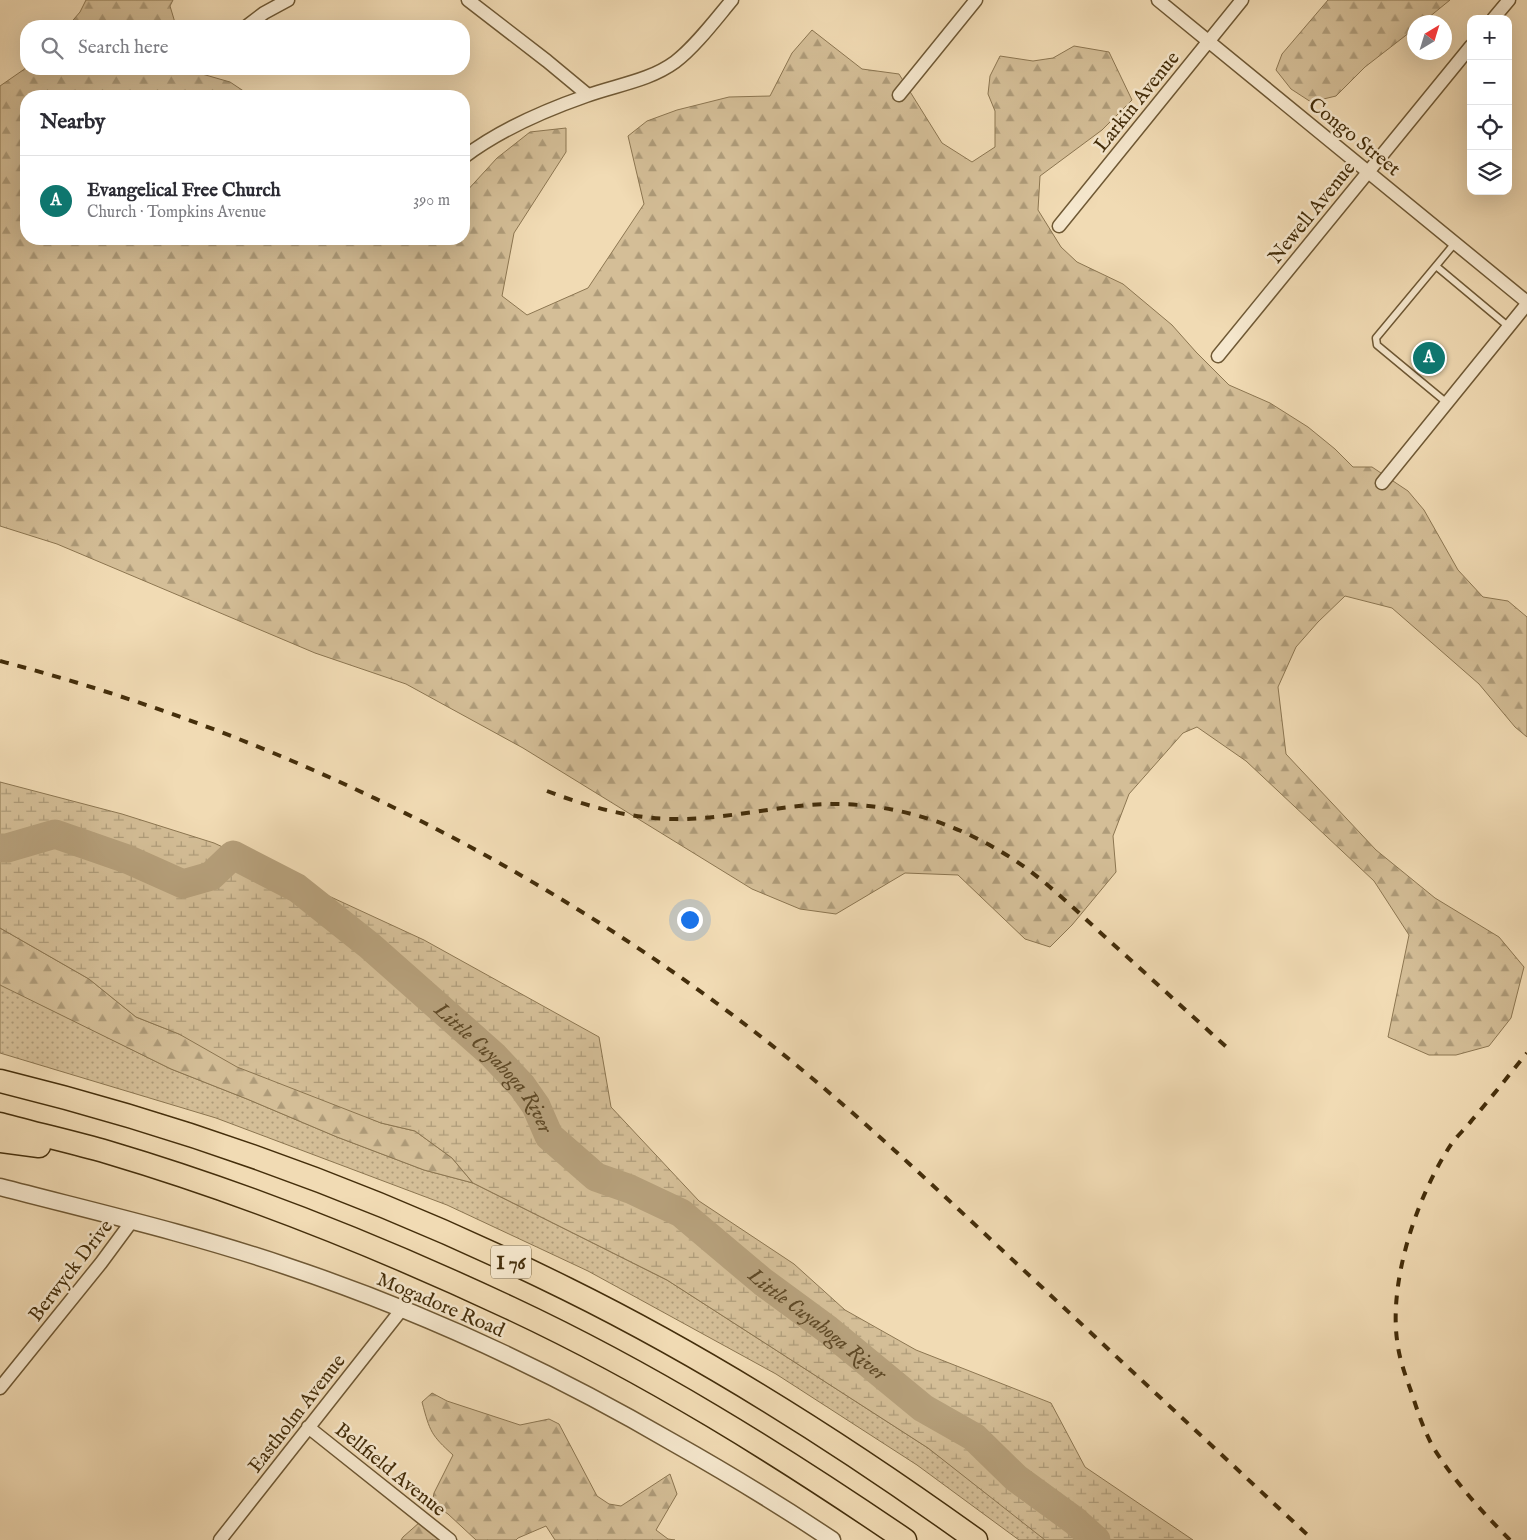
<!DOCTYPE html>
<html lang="en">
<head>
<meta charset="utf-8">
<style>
	:root { --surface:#fff; --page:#f7f7f7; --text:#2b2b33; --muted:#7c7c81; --line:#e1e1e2; --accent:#0f766e }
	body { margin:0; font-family:"IM FELL English",serif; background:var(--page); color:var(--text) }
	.controls { position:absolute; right:15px; top:15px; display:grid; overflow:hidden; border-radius:10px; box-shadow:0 5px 20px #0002 }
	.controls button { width:45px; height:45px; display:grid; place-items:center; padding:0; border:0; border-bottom:1px solid var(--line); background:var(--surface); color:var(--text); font:25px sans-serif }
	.compass { position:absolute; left:1407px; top:15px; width:45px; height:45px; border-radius:50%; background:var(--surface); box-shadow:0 5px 20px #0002; rotate:38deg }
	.you { position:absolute; left:689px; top:919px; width:18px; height:18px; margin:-12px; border:4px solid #fff; border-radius:50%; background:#1a73e8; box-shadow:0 0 0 8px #1a73e833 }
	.badge { display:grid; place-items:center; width:32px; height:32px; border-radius:50%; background:var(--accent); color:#fff; font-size:16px; font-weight:700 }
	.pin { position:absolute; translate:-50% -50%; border:2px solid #fff; box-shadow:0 1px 5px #0006 }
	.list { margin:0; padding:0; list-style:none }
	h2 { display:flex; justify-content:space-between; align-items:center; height:65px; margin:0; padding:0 20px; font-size:21px }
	h2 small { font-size:16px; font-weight:400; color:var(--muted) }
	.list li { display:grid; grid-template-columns:32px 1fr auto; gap:15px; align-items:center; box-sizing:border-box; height:90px; padding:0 20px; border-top:1px solid var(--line) }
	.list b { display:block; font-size:19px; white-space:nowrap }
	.list p { margin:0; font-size:16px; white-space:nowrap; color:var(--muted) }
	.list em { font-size:16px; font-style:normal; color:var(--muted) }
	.icon { flex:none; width:28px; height:28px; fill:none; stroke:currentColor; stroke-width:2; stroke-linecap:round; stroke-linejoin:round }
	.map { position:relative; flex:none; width:1527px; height:1540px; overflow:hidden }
	.search { position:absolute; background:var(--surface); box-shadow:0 5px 20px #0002; left:20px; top:20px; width:450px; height:55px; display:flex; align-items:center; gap:12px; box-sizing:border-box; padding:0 18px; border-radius:20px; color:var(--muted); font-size:19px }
	.panel { position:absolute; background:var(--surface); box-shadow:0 5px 20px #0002; left:20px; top:90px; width:450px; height:155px; border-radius:20px }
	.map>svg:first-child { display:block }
	.grass { fill:url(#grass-dots); stroke:#8c7651 }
	.forest { fill:url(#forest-firs); stroke:#8c7651 }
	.wetland { fill:url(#wetland-marsh); stroke:#8c7651 }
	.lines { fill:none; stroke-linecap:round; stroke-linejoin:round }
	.river { stroke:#b6a07b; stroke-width:29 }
	.service-casing { stroke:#6f5935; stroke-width:9 }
	.minor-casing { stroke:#6f5935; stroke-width:15 }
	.tertiary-casing { stroke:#6f5935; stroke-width:19 }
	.motorway-casing { stroke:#442e0b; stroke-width:25 }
	.service { stroke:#f6e8ce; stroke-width:6 }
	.minor { stroke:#f6e8ce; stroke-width:12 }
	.tertiary { stroke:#f6e8ce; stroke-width:16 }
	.motorway { stroke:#f1dbb4; stroke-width:22 }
	.rail { stroke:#442e0b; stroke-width:4; stroke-dasharray:9 9; stroke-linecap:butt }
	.labels { text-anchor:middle; stroke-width:5; stroke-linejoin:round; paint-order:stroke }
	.shield { fill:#f6e8ce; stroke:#796646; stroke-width:1 }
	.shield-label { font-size:19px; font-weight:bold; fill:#442e0b }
	.street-label { font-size:20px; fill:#442e0b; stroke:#f6e8ce }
	.water-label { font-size:21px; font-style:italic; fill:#604a27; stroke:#f6e8ce }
</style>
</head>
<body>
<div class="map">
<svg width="1527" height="1540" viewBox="0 0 1527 1540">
	<defs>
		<pattern id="grass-dots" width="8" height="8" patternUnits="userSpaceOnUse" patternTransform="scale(1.25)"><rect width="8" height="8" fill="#d4be97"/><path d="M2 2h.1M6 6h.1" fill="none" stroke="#ae9b79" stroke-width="1.8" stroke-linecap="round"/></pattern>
		<pattern id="forest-firs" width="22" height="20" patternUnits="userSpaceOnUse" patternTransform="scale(1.25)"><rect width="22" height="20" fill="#d4be97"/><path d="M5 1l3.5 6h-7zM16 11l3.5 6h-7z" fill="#ae9b79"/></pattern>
		<pattern id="wetland-marsh" width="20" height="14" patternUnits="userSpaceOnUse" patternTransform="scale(1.25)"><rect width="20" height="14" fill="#d4be97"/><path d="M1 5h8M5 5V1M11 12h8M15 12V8" fill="none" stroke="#ae9b79"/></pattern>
	</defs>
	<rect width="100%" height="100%" fill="#f1dbb4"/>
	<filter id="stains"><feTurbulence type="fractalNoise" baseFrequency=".004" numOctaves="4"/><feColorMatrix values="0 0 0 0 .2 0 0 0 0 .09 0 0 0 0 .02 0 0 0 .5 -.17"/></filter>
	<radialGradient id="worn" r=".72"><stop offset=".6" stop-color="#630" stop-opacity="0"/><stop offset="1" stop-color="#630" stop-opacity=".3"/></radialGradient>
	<!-- grass -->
	<path class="grass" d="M0,984L171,1069L247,1099L337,1137L424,1170L473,1183L667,1280L928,1448L1048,1540H1019L917,1465L776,1374L588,1271L447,1205L216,1118L0,1053Z"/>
	<!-- forest -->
	<path class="forest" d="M86,0H173L170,6L176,26H68L80,12Z
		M1328,0H1450L1423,22H1414V29L1365,67L1336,96L1311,102L1291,89L1276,70L1282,54Z
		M812,30L862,69L899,74L942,143L972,162L995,147V111L988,94L990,76L1000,56L1033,61L1053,58L1074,46L1109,52L1132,100L1102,130L1040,176L1038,210L1061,247L1077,262L1123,284L1172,325L1196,352L1229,385L1270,403L1308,427L1335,449L1353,467H1372L1408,491L1424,510L1458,570L1483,597L1508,601L1527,617V737L1515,727L1479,684L1392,608L1345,596L1318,622L1296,647L1278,687L1286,754L1376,850L1435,898L1499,937L1524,967L1511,1018L1489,1046L1456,1055H1429L1388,1037L1409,935L1374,881L1246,761L1197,727L1183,733L1129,794L1113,836L1116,872L1072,925L1050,947L1025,939L958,875L905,873L836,914L800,909L752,889L523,748L406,684L315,653L57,544L0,526V86L26,68L198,69L202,74L230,82L251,96H26V239H464V194L497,158L530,132L566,128V152L514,233L502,296L527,315L588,288L644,204L628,136L647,121L677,110L729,97L770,96L792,53Z
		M0,928L89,979L136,1017L179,1034L381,1123L415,1131L452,1158L473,1183L424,1170L337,1137L247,1099L171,1069L0,985Z
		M432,1393L447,1401L520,1425L549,1419L559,1424L597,1496L609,1504L621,1506L670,1474L677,1494L656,1530L668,1539L675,1540H555L546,1526L518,1538L516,1540H476L448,1514L432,1503L434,1493L453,1455C431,1435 430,1432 422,1402Z
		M420,1522L441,1540H401L403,1537Z"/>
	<!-- wetland -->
	<path class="wetland" d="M0,782L122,814L214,843L424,940L599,1037L611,1107L699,1201L794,1264L845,1310L916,1350L1051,1403L1085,1467L1193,1540H1045L928,1448L667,1280L473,1183L452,1158L415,1131L381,1123L237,1067L179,1034L136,1017L89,979L0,928Z"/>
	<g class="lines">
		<!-- river -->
		<path class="river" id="s1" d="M0,848H7L55,834L127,859L183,884L211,876L233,855L297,888L370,946L493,1055L522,1086L536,1106L549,1136L596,1177L630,1189L681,1213L763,1282L827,1329L923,1408L974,1437L1016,1478L1075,1521L1096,1540"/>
		<defs>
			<path id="service" d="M1436,266L1509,327
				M1447,403L1377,345L1376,338L1455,243"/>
			<path id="minor" d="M468,0L547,61L588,95
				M1158,0L1527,302
				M1493,19L1509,0
				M247,26L264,13L288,0
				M899,95L976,0
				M464,157C501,129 543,111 586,96C616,85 649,81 675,62C695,47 716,19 732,0
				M1059,226L1242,0
				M1218,356L1471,46
				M1382,483L1527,304
				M0,1388L101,1263L132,1221
				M308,1427L450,1540
				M220,1540L402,1309"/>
			<path id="tertiary" d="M0,1187C96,1212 192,1234 286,1266C421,1311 550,1371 672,1442C727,1473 780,1505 832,1540"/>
			<path id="motorway" d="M0,1081C196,1129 387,1200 567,1289C711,1360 847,1447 976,1540
				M0,1124C36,1134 72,1142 107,1152C245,1193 380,1247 510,1308C649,1373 779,1454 905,1540
				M0,1141L39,1146"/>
		</defs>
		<!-- service casing -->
		<use href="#service" class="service-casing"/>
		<!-- minor casing -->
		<use href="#minor" class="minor-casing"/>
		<!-- tertiary casing -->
		<use href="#tertiary" class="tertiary-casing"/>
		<!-- motorway casing -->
		<use href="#motorway" class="motorway-casing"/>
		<!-- service -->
		<use href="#service" class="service"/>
		<!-- minor -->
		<use href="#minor" class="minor"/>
		<!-- tertiary -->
		<use href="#tertiary" class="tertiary"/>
		<!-- motorway -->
		<use href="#motorway" class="motorway"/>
		<!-- rail -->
		<path class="rail" d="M0,661C257,728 501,845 715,1002C817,1076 909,1163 1001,1249C1105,1346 1209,1443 1313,1540
			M547,791C591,808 636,820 683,819C732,818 781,805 830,804C900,803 969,827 1026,868C1057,891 1085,919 1114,945C1153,980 1192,1016 1232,1052
			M1510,1540C1482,1512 1454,1481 1433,1447C1424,1430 1418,1413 1412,1394C1406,1377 1399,1359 1397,1340C1389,1278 1418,1194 1452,1143C1458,1135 1466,1128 1472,1120C1491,1098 1509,1075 1527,1053"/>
	</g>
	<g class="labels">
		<!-- shield labels -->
		<rect class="shield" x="491" y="1245.5" width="40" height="33" rx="4"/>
		<g class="shield-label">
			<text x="511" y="1269">I 76</text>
		</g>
		<!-- street labels -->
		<g class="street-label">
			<text transform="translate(1136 101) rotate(-51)" y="7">Larkin Avenue</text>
			<text transform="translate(1355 136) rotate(39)" y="7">Congo Street</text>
			<text transform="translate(1311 212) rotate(-51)" y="7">Newell Avenue</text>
			<text transform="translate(70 1270) rotate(-52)" y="7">Berwyck Drive</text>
			<text transform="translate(441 1304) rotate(23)" y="7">Mogadore Road</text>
			<text transform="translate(296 1413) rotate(-52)" y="7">Eastholm Avenue</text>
			<text transform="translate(391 1469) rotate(39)" y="7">Bellfield Avenue</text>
		</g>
		<!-- water labels -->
		<g class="water-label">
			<text dy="7" stroke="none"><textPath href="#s1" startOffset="594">Little Cuyahoga River</textPath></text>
			<text dy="7" stroke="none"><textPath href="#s1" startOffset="1014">Little Cuyahoga River</textPath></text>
		</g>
	</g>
	<rect width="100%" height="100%" filter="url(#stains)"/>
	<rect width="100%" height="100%" fill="url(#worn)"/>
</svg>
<div class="controls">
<button>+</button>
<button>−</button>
<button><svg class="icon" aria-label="locate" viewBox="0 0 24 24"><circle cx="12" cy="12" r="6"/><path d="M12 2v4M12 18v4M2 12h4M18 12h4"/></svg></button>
<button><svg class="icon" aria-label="layers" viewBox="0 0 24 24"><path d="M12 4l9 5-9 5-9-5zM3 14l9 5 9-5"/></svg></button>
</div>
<svg class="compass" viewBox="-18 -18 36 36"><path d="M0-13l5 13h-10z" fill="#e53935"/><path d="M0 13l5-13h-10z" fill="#7c7c81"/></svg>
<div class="you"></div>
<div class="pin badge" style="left:1429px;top:358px">A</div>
<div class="search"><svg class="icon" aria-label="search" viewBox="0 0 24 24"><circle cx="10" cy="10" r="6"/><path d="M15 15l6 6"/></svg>Search here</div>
<section class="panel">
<h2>Nearby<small></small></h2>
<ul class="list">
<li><span class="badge">A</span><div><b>Evangelical Free Church</b><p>Church · Tompkins Avenue</p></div><em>390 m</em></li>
</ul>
</section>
</div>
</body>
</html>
